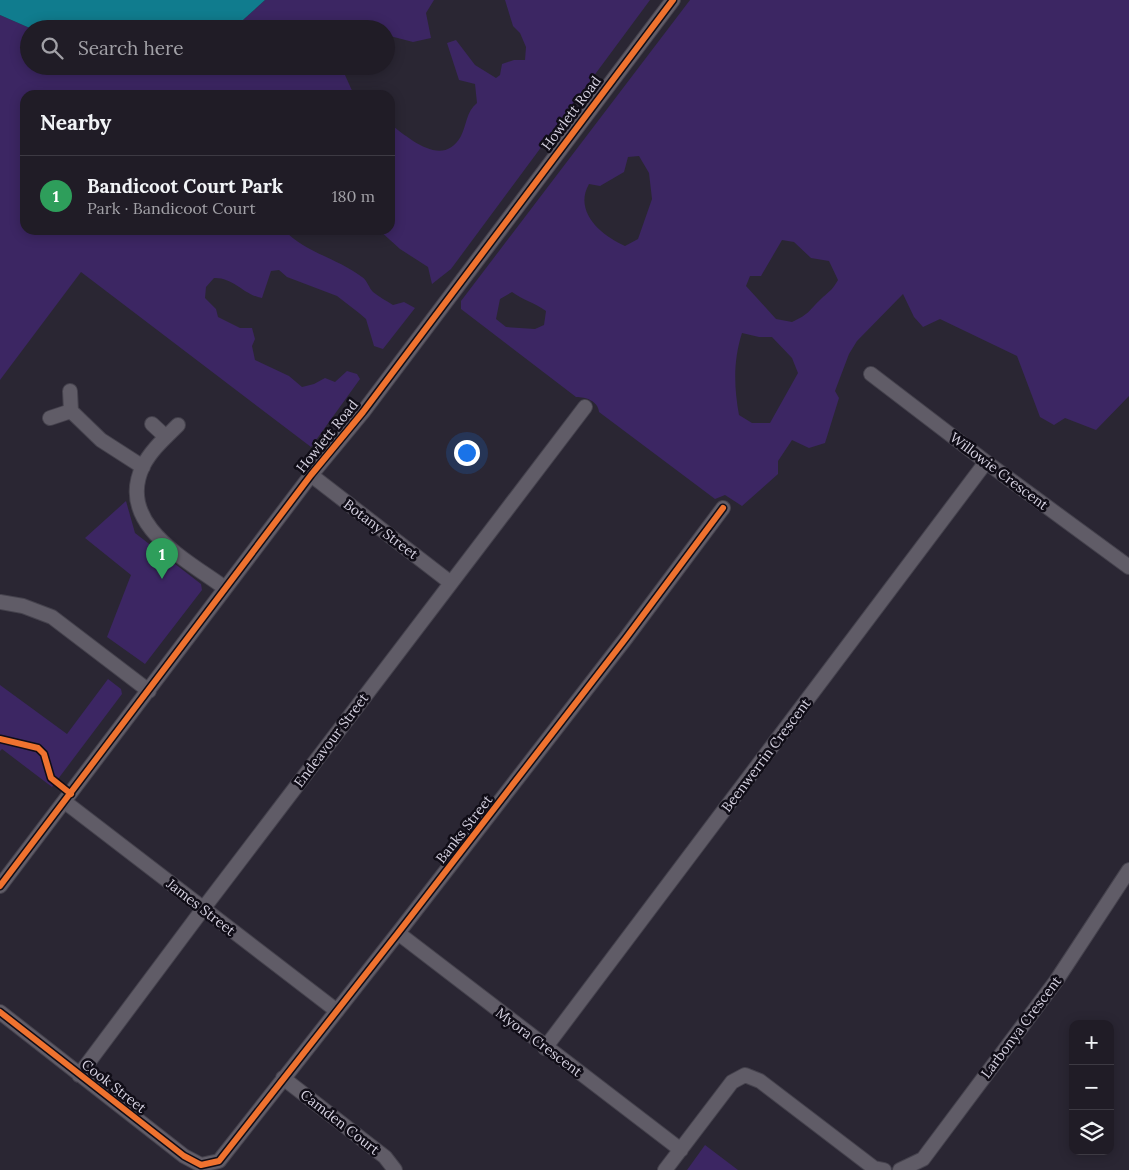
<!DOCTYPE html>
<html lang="en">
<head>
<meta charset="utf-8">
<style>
	:root { --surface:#201c26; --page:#2d2932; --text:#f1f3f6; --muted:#a2a1a7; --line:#3d3a43; --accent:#9995a3 }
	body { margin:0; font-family:Lora,serif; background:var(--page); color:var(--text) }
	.controls { position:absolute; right:15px; bottom:15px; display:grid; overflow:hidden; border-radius:10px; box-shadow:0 2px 12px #0003 }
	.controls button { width:45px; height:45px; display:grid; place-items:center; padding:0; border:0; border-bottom:1px solid var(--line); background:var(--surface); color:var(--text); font:25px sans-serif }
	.you { position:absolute; left:466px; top:452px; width:18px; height:18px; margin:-12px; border:4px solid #fff; border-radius:50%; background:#1a73e8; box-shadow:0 0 0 8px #1a73e833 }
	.badge { display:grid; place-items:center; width:32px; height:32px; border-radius:50%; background:var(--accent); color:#fff; font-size:16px; font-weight:700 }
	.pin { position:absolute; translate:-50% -41px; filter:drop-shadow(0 1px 2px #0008) }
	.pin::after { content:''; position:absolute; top:26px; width:18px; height:15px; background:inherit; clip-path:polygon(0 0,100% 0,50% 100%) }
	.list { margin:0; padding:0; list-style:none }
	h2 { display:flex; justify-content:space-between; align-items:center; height:65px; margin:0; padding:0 20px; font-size:21px }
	h2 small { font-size:16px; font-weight:400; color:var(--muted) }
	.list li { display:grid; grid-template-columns:32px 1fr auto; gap:15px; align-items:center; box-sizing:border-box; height:80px; padding:0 20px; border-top:1px solid var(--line) }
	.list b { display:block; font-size:19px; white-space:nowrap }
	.list p { margin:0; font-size:16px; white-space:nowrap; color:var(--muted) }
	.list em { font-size:16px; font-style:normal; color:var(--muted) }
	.icon { flex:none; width:28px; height:28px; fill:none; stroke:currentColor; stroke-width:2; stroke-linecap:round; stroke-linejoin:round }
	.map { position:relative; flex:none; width:1129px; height:1170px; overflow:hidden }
	.search { position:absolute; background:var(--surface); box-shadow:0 2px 12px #0003; left:20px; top:20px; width:375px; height:55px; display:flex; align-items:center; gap:12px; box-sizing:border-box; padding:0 18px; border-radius:28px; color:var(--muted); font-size:19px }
	.panel { position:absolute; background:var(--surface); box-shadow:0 2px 12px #0003; left:20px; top:90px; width:375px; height:145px; border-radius:15px }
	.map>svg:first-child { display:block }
	.green { fill:#3c2663; fill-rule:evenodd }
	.water { fill:#107c8e }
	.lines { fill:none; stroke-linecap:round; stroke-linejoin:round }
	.minor-casing { stroke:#45424d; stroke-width:16 }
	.minor { stroke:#605c67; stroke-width:14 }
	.cycleway-casing { stroke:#100d17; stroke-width:9 }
	.cycleway { stroke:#ef722f; stroke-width:6 }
	.labels { text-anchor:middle; stroke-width:5; stroke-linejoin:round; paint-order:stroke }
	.street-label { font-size:14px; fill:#d5d1e0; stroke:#100d17 }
</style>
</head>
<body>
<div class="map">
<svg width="1129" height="1170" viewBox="0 0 1129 1170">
	<rect width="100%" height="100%" fill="#2a2633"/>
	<!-- green -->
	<path class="green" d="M265,0H434L426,13L431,38L413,42L386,35V29H233Z
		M505,0H650L451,269L432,284L428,267L400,249L379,230H390V124C409,138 443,169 461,136C467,124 466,112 477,103L475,84L459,80L447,43L456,40L475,65L496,78L500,75L502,64L514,60H525L526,47L520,33L513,26Z
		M690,0H1129V396L1096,430L1065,418L1054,425L1040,417L1017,356L940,319L923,327L914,317L903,294L857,341L849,354L835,391L839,398L825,443L809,448L792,440L778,461V474L742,506L725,495L715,499L599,412C598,401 586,397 576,397L461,309V301ZM639,156L649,173L652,199L638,239L625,246C602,236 573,212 589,184L600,186L624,172L628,157ZM782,240L794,242L811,258L829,261L838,280C833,289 830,291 823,297C810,309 810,314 792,322L776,319L746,286L750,276H761ZM512,292C523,300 535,303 546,311L544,325L535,329L506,327L496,319L500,299ZM742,333L759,337H772L792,358L798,373L770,423H752L739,415C734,387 733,361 742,333Z
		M0,15L32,29H29V66H347L345,75L354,95H25V230H284C306,253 337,258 362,277C367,280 369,288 373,292C379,297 387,301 393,305L404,302L415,308L383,349L374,346L366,319L359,313L337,296L287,277L279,270L271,271L262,298C244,295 233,277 214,278L206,287L205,298L216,309L218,317L240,328H252L255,339L252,346L255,360L289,376L302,387L314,384L325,378L335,382L347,371L357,374L360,379L311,447L81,272L0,380Z
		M126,501L135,533L201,584L202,590L145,664L107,637L131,575L85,538Z
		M108,679L121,689L122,694L52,787L2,749L0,751V685L67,734Z
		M705,1145L738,1170H687Z"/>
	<!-- water -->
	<path class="water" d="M0,0H265L233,29H32L0,15Z"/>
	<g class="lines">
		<defs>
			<path id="minor" d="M871,374L986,462L1129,567
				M71,411L101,440L143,467
				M50,418L71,411L70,391
				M152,424L166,437
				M178,425C165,438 151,450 143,466C115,524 187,560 225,588
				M311,475L451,583
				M0,602L23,606L52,617L149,691
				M65,802L337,1011
				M0,886L311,475L363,412L673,0
				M398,933L681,1150
				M0,1012L184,1156L201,1165L219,1161L398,933L626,638L723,508
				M545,1048L986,462
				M79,1075L203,909L585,407
				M283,1078L385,1157L395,1170
				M665,1170L732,1082L745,1075L760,1081L874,1168L884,1170
				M900,1170L923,1159L1056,981L1129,870"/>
		</defs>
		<!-- minor casing -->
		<use href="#minor" class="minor-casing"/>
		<!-- minor -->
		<use href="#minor" class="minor"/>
		<defs>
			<path id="cycleway" d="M0,739L38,748L44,754L51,778L71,794
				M0,886L311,475L363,412L673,0
				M0,1012L184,1156L201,1165L219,1161L398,933L626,638L723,508"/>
		</defs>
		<!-- cycleway casing -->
		<use href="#cycleway" class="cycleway-casing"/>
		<!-- cycleway -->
		<use href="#cycleway" class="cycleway"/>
	</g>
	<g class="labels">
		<!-- street labels -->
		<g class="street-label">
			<text transform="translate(571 113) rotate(-53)" y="5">Howlett Road</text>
			<text transform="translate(327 436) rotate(-51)" y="5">Howlett Road</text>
			<text transform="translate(999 471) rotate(37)" y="5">Willowie Crescent</text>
			<text transform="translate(381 529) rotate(37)" y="5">Botany Street</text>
			<text transform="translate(331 740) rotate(-53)" y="5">Endeavour Street</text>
			<text transform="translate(766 755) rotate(-53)" y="5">Beenwerrin Crescent</text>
			<text transform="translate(464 829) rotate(-52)" y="5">Banks Street</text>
			<text transform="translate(201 907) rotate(38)" y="5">James Street</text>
			<text transform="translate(1021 1027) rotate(-53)" y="5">Larbonya Crescent</text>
			<text transform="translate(539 1042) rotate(37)" y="5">Myora Crescent</text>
			<text transform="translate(114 1086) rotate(38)" y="5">Cook Street</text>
			<text transform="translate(340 1122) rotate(38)" y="5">Camden Court</text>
		</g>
	</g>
</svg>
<div class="controls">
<button>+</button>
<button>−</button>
<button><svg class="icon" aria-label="layers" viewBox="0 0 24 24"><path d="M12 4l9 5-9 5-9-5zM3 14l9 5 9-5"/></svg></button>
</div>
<div class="you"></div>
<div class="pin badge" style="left:162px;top:579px;background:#2e9e5b">1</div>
<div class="search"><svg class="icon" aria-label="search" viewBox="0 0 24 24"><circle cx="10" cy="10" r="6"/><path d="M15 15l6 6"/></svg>Search here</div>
<section class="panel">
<h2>Nearby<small></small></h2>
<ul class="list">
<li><span class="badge" style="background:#2e9e5b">1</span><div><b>Bandicoot Court Park</b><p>Park · Bandicoot Court</p></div><em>180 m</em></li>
</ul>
</section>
</div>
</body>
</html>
